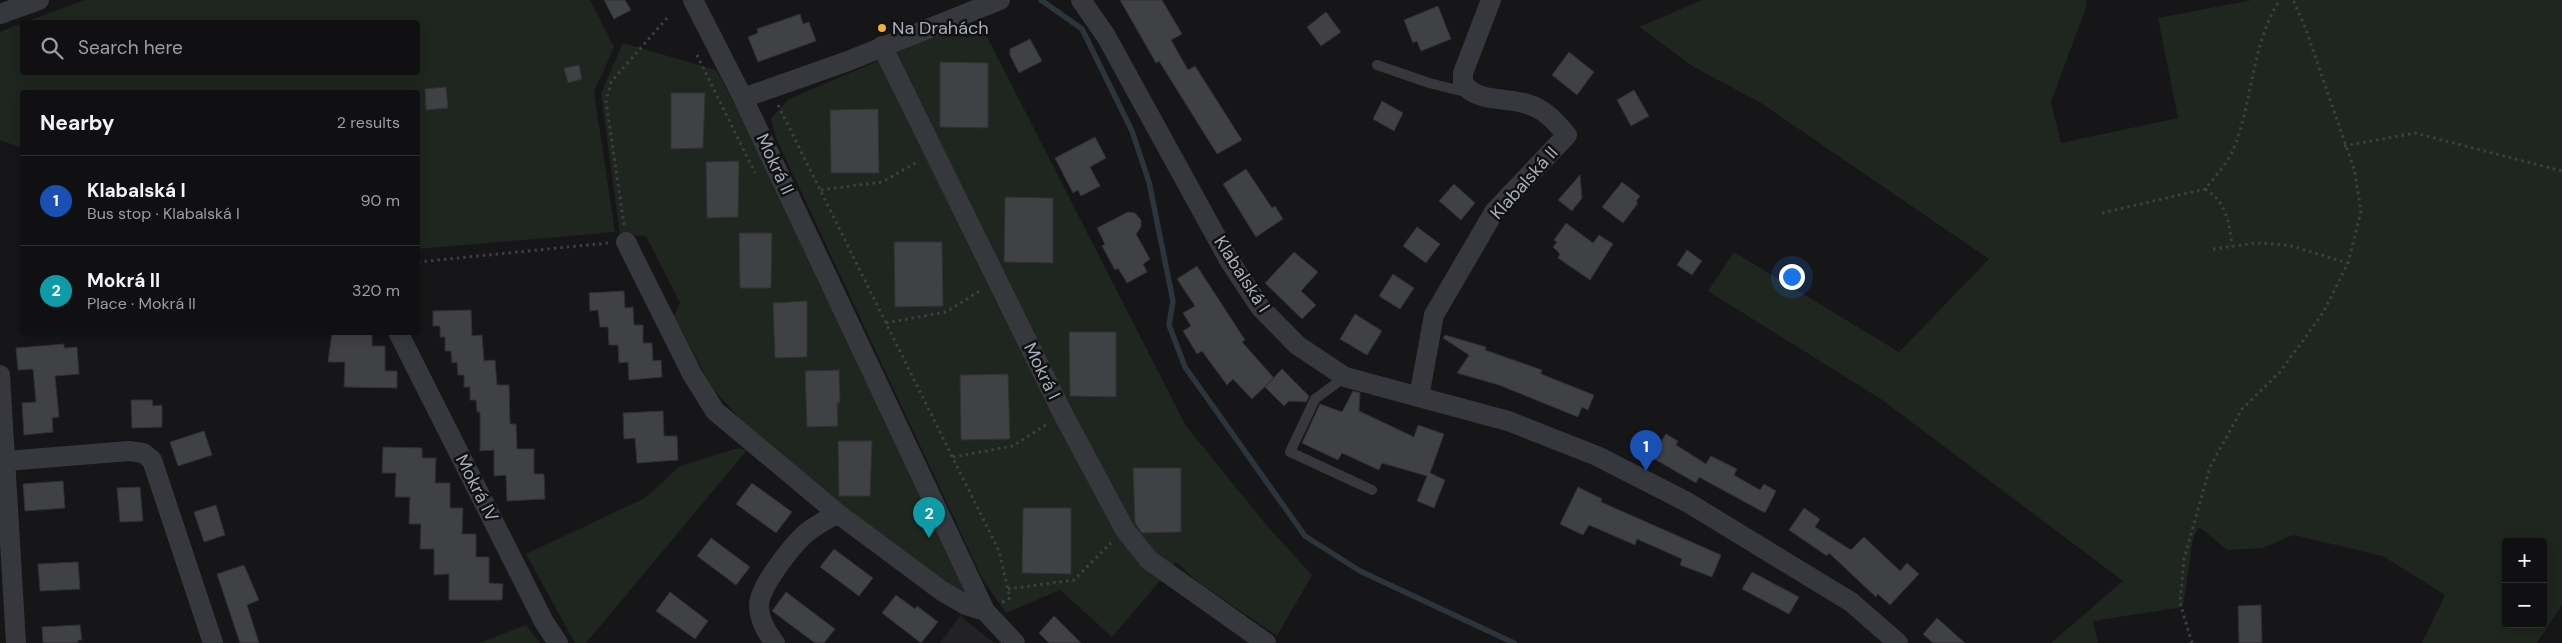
<!DOCTYPE html>
<html lang="en">
<head>
<meta charset="utf-8">
<style>
	:root { --surface:#101012; --page:#1e1e20; --text:#f1f3f6; --muted:#9c9d9f; --line:#303032; --accent:#f2b134 }
	body { margin:0; font-family:"DM Sans",sans-serif; background:var(--page); color:var(--text) }
	.controls { position:absolute; right:15px; bottom:15px; display:grid; overflow:hidden; border-radius:5px; box-shadow:0 2px 12px #0003 }
	.controls button { width:45px; height:45px; display:grid; place-items:center; padding:0; border:0; border-bottom:1px solid var(--line); background:var(--surface); color:var(--text); font:25px sans-serif }
	.you { position:absolute; left:1791px; top:276px; width:18px; height:18px; margin:-12px; border:4px solid #fff; border-radius:50%; background:#1a73e8; box-shadow:0 0 0 8px #1a73e833 }
	.badge { display:grid; place-items:center; width:32px; height:32px; border-radius:50%; background:var(--accent); color:#fff; font-size:16px; font-weight:700 }
	.pin { position:absolute; translate:-50% -41px; filter:drop-shadow(0 1px 2px #0008) }
	.pin::after { content:''; position:absolute; top:26px; width:18px; height:15px; background:inherit; clip-path:polygon(0 0,100% 0,50% 100%) }
	.list { margin:0; padding:0; list-style:none }
	h2 { display:flex; justify-content:space-between; align-items:center; height:65px; margin:0; padding:0 20px; font-size:21px }
	h2 small { font-size:16px; font-weight:400; color:var(--muted) }
	.list li { display:grid; grid-template-columns:32px 1fr auto; gap:15px; align-items:center; box-sizing:border-box; height:90px; padding:0 20px; border-top:1px solid var(--line) }
	.list b { display:block; font-size:19px; white-space:nowrap }
	.list p { margin:0; font-size:16px; white-space:nowrap; color:var(--muted) }
	.list em { font-size:16px; font-style:normal; color:var(--muted) }
	.icon { flex:none; width:28px; height:28px; fill:none; stroke:currentColor; stroke-width:2; stroke-linecap:round; stroke-linejoin:round }
	.map { position:relative; flex:none; width:2562px; height:643px; overflow:hidden }
	.search { position:absolute; background:var(--surface); box-shadow:0 2px 12px #0003; left:20px; top:20px; width:400px; height:55px; display:flex; align-items:center; gap:12px; box-sizing:border-box; padding:0 18px; border-radius:5px; color:var(--muted); font-size:19px }
	.panel { position:absolute; background:var(--surface); box-shadow:0 2px 12px #0003; left:20px; top:90px; width:400px; height:245px; border-radius:5px }
	.map>svg:first-child { display:block }
	.built { fill:#222225 }
	.green { fill:#1e261f; fill-rule:evenodd }
	.lines { fill:none; stroke-linecap:round; stroke-linejoin:round }
	.stream { stroke:#2c353c; stroke-width:5.5 }
	.building { fill:#404145; stroke:#303034 }
	.path { stroke:#3d3f44; stroke-width:3; stroke-dasharray:2.5 4; stroke-linecap:butt }
	.lane { stroke:#37383d; stroke-width:10 }
	.street { stroke:#37383d; stroke-width:20 }
	.poi-dot { fill:#f2b134; stroke:#111113; stroke-width:2 }
	.labels { text-anchor:middle; stroke-width:5; stroke-linejoin:round; paint-order:stroke }
	.poi-label { font-size:18px; fill:#a8adb8; stroke:#111113; text-anchor:start }
	.street-label { font-size:18px; fill:#a8adb8; stroke:#111113 }
</style>
</head>
<body>
<div class="map">
<svg width="2562" height="643" viewBox="0 0 2562 643">
	<rect width="100%" height="100%" fill="#161618"/>
	<!-- built -->
	<path class="built" d="M960,616L994,643H940Z"/>
	<!-- green -->
	<path class="green" d="M85,0H590L614,47L594,92L615,232L418,249V92H22V148L0,140V32L22,23V72H418V22H25Z
		M1702,0H2086L2087,5L2051,102L2061,143L2178,118L2158,18L2252,0H2562V605L2537,643H2422L2445,595L2383,556L2293,535L2263,548L2227,550L2202,529L2198,528L2193,538L2183,607L2093,621L2098,643H2051L2123,581L1881,399L1708,291L1734,252L1899,352L1989,259L1761,103L1694,67L1639,27ZM2506,542H2543V624H2506Z
		M966,23L982,27L1186,426L1268,527L1312,575L1277,636L1198,582L1176,562L1112,637L1060,590L1006,613L983,580L776,138L771,118L789,99Z
		M623,43L716,70L746,125L967,593L961,595L801,473L739,418L712,388L674,316L680,303L646,236L620,235L601,93Z
		M738,448L747,450L586,643H575L526,554L645,498L680,466Z
		M526,625L540,643H479Z"/>
	<g class="lines">
		<!-- stream -->
		<path class="stream" d="M1041,0L1082,29L1132,131L1149,182L1173,301L1169,325L1185,367L1305,536L1360,571L1514,643"/>
	</g>
	<!-- building -->
	<path class="building" d="M604,0H625L631,10L614,19Z
		M1120,0H1162L1182,34L1171,40L1188,70L1195,66L1242,140L1217,154L1159,61L1156,63Z
		M1438,6L1451,39L1421,51L1417,41L1413,43L1404,20Z
		M1326,12L1341,32L1321,46L1307,27Z
		M800,14L803,24L809,22L816,41L758,62L748,37L758,33L757,29Z
		M1030,39L1042,61L1019,73L1010,55V49Z
		M1569,52L1594,72L1577,95L1552,75Z
		M940,62L988,63V128L940,127Z
		M579,65L582,79L568,83L564,68Z
		M446,87L448,108L426,110L425,89Z
		M1634,90L1649,116L1631,126L1617,100Z
		M671,93H705L703,148L671,149Z
		M1382,101L1403,113L1394,131L1373,119Z
		M878,109L879,173H831L830,110Z
		M1095,137L1106,158L1090,167L1100,186L1081,196L1078,190L1073,193L1055,158Z
		M739,161L738,217L707,218L706,162Z
		M1246,169L1272,208L1275,206L1283,219L1256,237L1223,184Z
		M1580,175L1582,198L1572,211L1558,200Z
		M1622,182L1640,196L1636,202L1638,203L1623,223L1602,207Z
		M1454,184L1475,203L1461,220L1439,201Z
		M1005,197L1053,198V263L1004,262Z
		M1128,212L1135,213L1141,220V227L1136,234L1150,259L1143,264L1147,272L1127,283L1118,268L1115,270L1102,246L1105,244L1097,228Z
		M1566,223L1593,243L1599,235L1613,244L1590,280L1558,258L1560,254L1553,247L1557,242L1554,240Z
		M1417,227L1440,244L1426,263L1403,246Z
		M739,233H772L771,288H740Z
		M894,242H942L943,306L895,307Z
		M1687,250L1702,261L1692,275L1677,265Z
		M1294,252L1318,272L1301,291L1316,305L1302,319L1265,283Z
		M1197,266L1245,340L1242,342L1274,378L1252,399L1233,379L1227,385L1202,351L1197,354L1183,331L1191,326L1183,313L1195,306L1177,279Z
		M1393,274L1414,288L1400,309L1379,296Z
		M624,291L625,308L633,307L634,325H643V343H652L653,361L661,360L662,377L629,380L628,362L619,363L618,345H609L608,327H600L598,310L590,311L589,293Z
		M807,301V357L775,358L773,303Z
		M471,310L472,336L482,335L484,361L495,360L497,385H509L510,424H516L517,449H534V474H544L545,499L507,501L506,475L494,476V450L480,451V412H477L476,400H470V387H464V375H458L457,362L452,363L451,351H445V337H440V326H433V311Z
		M1355,314L1382,331L1367,355L1340,339Z
		M332,332H372V346H385V371H397V388L344,387L345,362H328Z
		M1069,332H1116V397L1070,396Z
		M1445,335L1486,347L1485,350L1542,370L1541,374L1594,395L1588,410L1582,407L1578,417L1499,385L1457,373L1469,355L1443,338Z
		M64,344V348L77,347L79,374L55,376L59,417L52,418L53,432L24,435L22,403L36,402L33,369L18,370L16,348Z
		M1282,369L1309,396L1306,402L1289,401L1284,406L1265,387Z
		M839,370L840,403H837L838,426L807,427L805,371Z
		M1008,374L1010,439L961,440L960,375Z
		M1353,391L1360,393L1359,411L1414,437L1418,425L1444,434L1430,473L1445,480L1434,508L1417,501L1427,476L1382,463L1379,470L1342,453L1338,460L1302,443L1320,404L1342,412Z
		M131,400H152L153,406L162,405V427L132,428Z
		M663,411L664,436H677L678,460L637,463L635,438L624,439L623,413Z
		M204,431L212,455L178,466L170,442Z
		M1666,434L1678,441L1676,445L1706,464L1711,456L1737,469L1734,475L1760,490L1764,484L1776,491L1765,513L1699,477L1696,483L1651,457Z
		M838,441H872L870,496H839Z
		M383,447L422,448V458H436L435,483H450V508H463L462,534H476V557H489V583L503,584L502,600H449V574L434,575V549H420L421,524H409L410,497H395L396,473H382Z
		M1133,468H1181V532L1142,533L1135,523Z
		M63,481L65,508L25,511L23,484Z
		M752,483L792,512L776,533L736,504Z
		M140,487L143,521L120,522L117,488Z
		M1578,487L1602,499L1601,502L1721,555L1712,577L1680,565L1682,559L1637,539L1635,545L1589,525L1583,535L1560,524Z
		M216,505L225,535L204,542L194,512Z
		M1023,508H1071V574L1022,573Z
		M1804,508L1820,519L1815,527L1851,550L1864,537L1900,571L1907,563L1919,574L1890,605L1878,594L1876,597L1829,553L1827,556L1789,530Z
		M711,538L750,567L736,585L697,556Z
		M834,549L873,578L859,596L820,567Z
		M78,562L80,589L40,591L38,564Z
		M244,565L259,600L247,605L259,643H240L217,574Z
		M1752,572L1799,597L1789,614L1742,589Z
		M670,592L708,621L695,639L656,611Z
		M786,592L835,629L824,643H815L772,611Z
		M896,595L915,609L917,606L938,622L921,643L882,613Z
		M2261,605L2262,643H2239L2238,606Z
		M1054,616L1081,643H1049L1039,633Z
		M1937,618L1965,643H1933L1923,634Z
		M80,625L82,640H78V643H43L42,627Z"/>
	<g class="lines">
		<!-- path -->
		<path class="path" d="M697,55L755,173
			M778,105L999,551L1010,598L1001,603
			M2344,146L2415,133L2562,171
			M2205,189C2227,202 2229,223 2232,246
			M821,190L882,182L919,161
			M2102,213L2205,189C2214,178 2226,165 2232,152C2253,105 2251,43 2280,0
			M624,225L606,101L611,82L667,18
			M2213,249L2255,243L2288,245L2348,263
			M418,262L608,243
			M886,323L946,312L981,290
			M953,457L1013,446L1047,424
			M1008,589L1074,580L1111,543
			M2192,643L2180,603L2184,559L2210,467L2242,409L2280,372L2323,313L2348,263L2361,211L2354,169L2305,27L2293,0"/>
		<!-- lane -->
		<path class="lane" d="M1377,65L1429,83L1469,93
			M1345,377L1315,399L1290,452L1372,490"/>
		<!-- street -->
		<path class="street" d="M693,0L743,98L985,611L1015,643
			M1081,0L1106,36L1229,260L1260,307L1297,345L1345,377L1508,421L1597,456L1687,502L1851,602L1898,643
			M0,14L39,0
			M882,46L1063,414L1125,530L1149,560L1266,643
			M743,98L848,61L1000,0
			M626,242L692,374L715,411L837,513L942,591L966,605L985,611
			M398,332L544,622L558,643
			M0,375L16,643
			M1419,397L1434,315L1494,212L1567,135C1555,121 1545,109 1527,104C1507,97 1476,103 1463,83V73L1491,0
			M6,461L129,451L143,453L152,460L213,643
			M775,643C766,632 759,620 759,605C760,586 791,547 805,534C814,526 827,520 837,513"/>
	</g>
	<!-- markers -->
	<circle class="poi-dot" cx="882" cy="28" r="5"/>
	<g class="labels">
		<!-- poi labels -->
		<g class="poi-label">
			<text x="892" y="34">Na Drahách</text>
		</g>
		<!-- street labels -->
		<g class="street-label">
			<text transform="translate(775 164) rotate(65)" y="6">Mokrá II</text>
			<text transform="translate(1524 183) rotate(-48)" y="6">Klabalská II</text>
			<text transform="translate(1242 274) rotate(57)" y="6">Klabalská I</text>
			<text transform="translate(1042 371) rotate(64)" y="6">Mokrá I</text>
			<text transform="translate(477 488) rotate(63)" y="6">Mokrá IV</text>
		</g>
	</g>
</svg>
<div class="controls">
<button>+</button>
<button>−</button>
</div>
<div class="you"></div>
<div class="pin badge" style="left:1646px;top:471px;background:#1a4fb4">1</div>
<div class="pin badge" style="left:929px;top:538px;background:#0f9aa8">2</div>
<div class="search"><svg class="icon" aria-label="search" viewBox="0 0 24 24"><circle cx="10" cy="10" r="6"/><path d="M15 15l6 6"/></svg>Search here</div>
<section class="panel">
<h2>Nearby<small>2 results</small></h2>
<ul class="list">
<li><span class="badge" style="background:#1a4fb4">1</span><div><b>Klabalská I</b><p>Bus stop · Klabalská I</p></div><em>90 m</em></li>
<li><span class="badge" style="background:#0f9aa8">2</span><div><b>Mokrá II</b><p>Place · Mokrá II</p></div><em>320 m</em></li>
</ul>
</section>
</div>
</body>
</html>
